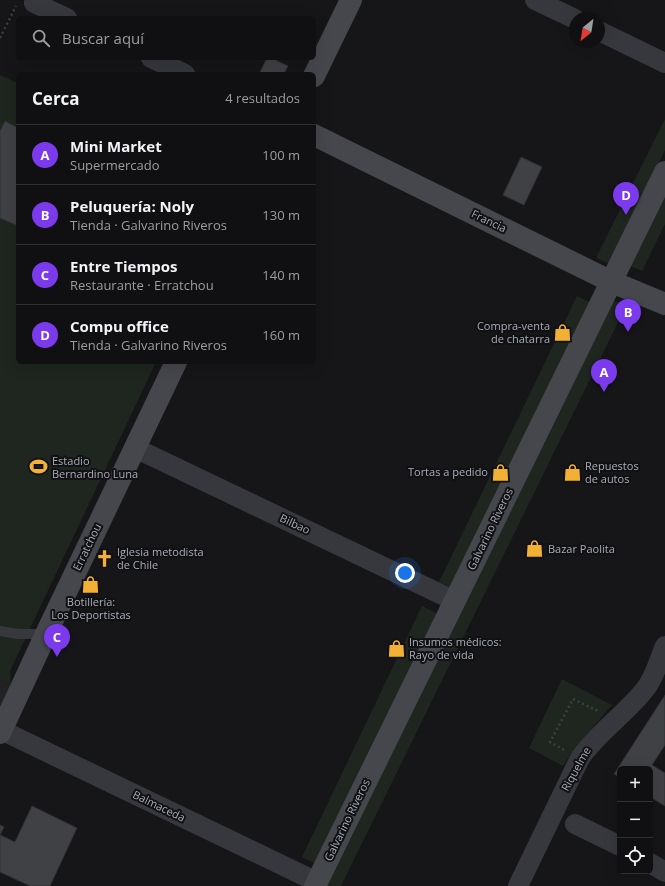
<!DOCTYPE html>
<html lang="es">
<head>
<meta charset="utf-8">
<style>
	:root { --surface:#101012; --page:#1e1e20; --text:#f1f3f6; --muted:#9c9d9f; --line:#303032; --accent:#7c3aed }
	body { margin:0; font-family:"Open Sans",sans-serif; background:var(--page); color:var(--text) }
	.controls { position:absolute; right:12px; bottom:12px; display:grid; overflow:hidden; border-radius:6px; box-shadow:0 4px 16px #0002 }
	.controls button { width:36px; height:36px; display:grid; place-items:center; padding:0; border:0; border-bottom:1px solid var(--line); background:var(--surface); color:var(--text); font:20px sans-serif }
	.compass { position:absolute; left:569px; top:12px; width:36px; height:36px; border-radius:50%; background:var(--surface); box-shadow:0 4px 16px #0002; rotate:210deg }
	.you { position:absolute; left:405px; top:573px; width:14px; height:14px; margin:-10px; border:3px solid #fff; border-radius:50%; background:#1a73e8; box-shadow:0 0 0 6px #1a73e833 }
	.badge { display:grid; place-items:center; width:26px; height:26px; border-radius:50%; background:var(--accent); color:#fff; font-size:13px; font-weight:700 }
	.pin { position:absolute; translate:-50% -33px; filter:drop-shadow(0 1px 2px #0008) }
	.pin::after { content:''; position:absolute; top:21px; width:14px; height:12px; background:inherit; clip-path:polygon(0 0,100% 0,50% 100%) }
	.list { margin:0; padding:0; list-style:none }
	h2 { display:flex; justify-content:space-between; align-items:center; height:52px; margin:0; padding:0 16px; font-size:17px }
	h2 small { font-size:13px; font-weight:400; color:var(--muted) }
	.list li { display:grid; grid-template-columns:26px 1fr auto; gap:12px; align-items:center; box-sizing:border-box; height:60px; padding:0 16px; border-top:1px solid var(--line) }
	.list b { display:block; font-size:15px; white-space:nowrap }
	.list p { margin:0; font-size:13px; white-space:nowrap; color:var(--muted) }
	.list em { font-size:13px; font-style:normal; color:var(--muted) }
	.icon { flex:none; width:22px; height:22px; fill:none; stroke:currentColor; stroke-width:2; stroke-linecap:round; stroke-linejoin:round }
	.map { position:relative; flex:none; width:665px; height:886px; overflow:hidden }
	.search { position:absolute; background:var(--surface); box-shadow:0 4px 16px #0002; left:16px; top:16px; width:300px; height:44px; display:flex; align-items:center; gap:10px; box-sizing:border-box; padding:0 14px; border-radius:6px; color:var(--muted); font-size:15px }
	.panel { position:absolute; background:var(--surface); box-shadow:0 4px 16px #0002; left:16px; top:72px; width:300px; height:292px; border-radius:6px }
	.map>svg:first-child { display:block }
	.built { fill:#222225 }
	.green { fill:#1e261f }
	.building { fill:#404145; stroke:#303034 }
	.lines { fill:none; stroke-linecap:round; stroke-linejoin:round }
	.path { stroke:#3d3f44; stroke-width:2.5; stroke-dasharray:2 3; stroke-linecap:butt }
	.lane { stroke:#37383d; stroke-width:10 }
	.street { stroke:#37383d; stroke-width:20 }
	.secondary { stroke:#45474d; stroke-width:22 }
	.labels { text-anchor:middle; stroke-width:4; stroke-linejoin:round; paint-order:stroke }
	.street-label { font-size:11px; fill:#a8adb8; stroke:#111113 }
	.poi-label { font-size:11px; fill:#a8adb8; stroke:#111113; text-anchor:start }
</style>
</head>
<body>
<div class="map">
<svg width="665" height="886" viewBox="0 0 665 886">
	<rect width="100%" height="100%" fill="#161618"/>
	<!-- built -->
	<path class="built" d="M0,680L11,685L0,709Z"/>
	<!-- green -->
	<path class="green" d="M0,75L18,83V362H156L10,671L11,685L0,680Z
		M665,119V150L610,264L596,258Z
		M665,191V224L642,271L628,265Z
		M577,296L592,303L452,588L439,582Z
		M612,300L626,306L341,886H324Z
		M422,606L438,614L316,864L302,857Z
		M562,679L612,705L574,749L563,766L529,748Z"/>
	<!-- building -->
	<path class="building" d="M267,58H271L288,66L284,74H259Z
		M5,121L18,128V226L0,218V131Z
		M521,157L542,167L524,205L503,195Z
		M665,695V745L652,765L665,773V806L650,797V769H620V777L614,774Z
		M32,806L77,828L50,886H30L0,872V825L4,827L0,835L15,842Z"/>
	<g class="lines">
		<!-- path -->
		<path class="path" d="M0,38L16,6
			M564,750L550,742L573,699L598,711"/>
		<!-- lane -->
		<path class="lane" d="M0,631L18,634H46"/>
		<!-- street -->
		<path class="street" d="M535,0L575,19
			M34,3L67,18
			M599,31L665,63
			M151,58L185,74
			M135,448L455,601
			M1,730L317,882
			M575,824L620,846
			M650,863L665,872
			M518,886L580,758C599,731 626,714 646,688C655,676 659,660 665,646"/>
		<!-- secondary -->
		<path class="secondary" d="M314,76L351,0
			M314,135L612,282L665,304
			M0,733L46,634L176,362
			M315,886L665,172"/>
	</g>
	<!-- icons -->
	<defs>
		<symbol id="shop-bare" viewBox="-9 -9 18 18"><path d="M-5-2.5h2.3a2.7 3.5 0 0 1 5.4 0H5L5.5 6h-11ZM-1.5-2.5h3a1.5 2.3 0 0 0-3 0Z" fill="#f2b134" stroke="#111113" stroke-width="2.5" paint-order="stroke"/></symbol>
		<symbol id="stadium-bare" viewBox="-9 -9 18 18"><path d="M0-5a6.5 5 0 1 0 0 10a6.5 5 0 1 0 0-10ZM-3.5-1.8h7v3.6h-7Z" fill="#f2b134" stroke="#111113" stroke-width="2.5" paint-order="stroke"/></symbol>
		<symbol id="church-bare" viewBox="-9 -9 18 18"><path d="M-1.2-6h2.4v3.5h3.3v2.4h-3.3V6h-2.4V-.1h-3.3v-2.4h3.3Z" fill="#f2b134" stroke="#111113" stroke-width="2.5" paint-order="stroke"/></symbol>
	</defs>
	<g fill-rule="evenodd">
		<use href="#shop-bare" x="550" y="320" width="25" height="25"/>
		<use href="#stadium-bare" x="26" y="454" width="25" height="25"/>
		<use href="#shop-bare" x="488" y="460" width="25" height="25"/>
		<use href="#shop-bare" x="560" y="460" width="25" height="25"/>
		<use href="#shop-bare" x="522" y="536" width="25" height="25"/>
		<use href="#church-bare" x="92" y="546" width="25" height="25"/>
		<use href="#shop-bare" x="78" y="572" width="25" height="25"/>
		<use href="#shop-bare" x="384" y="636" width="25" height="25"/>
	</g>
	<g class="labels">
		<!-- street labels -->
		<g class="street-label">
			<text transform="translate(489 221) rotate(26)" y="4">Francia</text>
			<text transform="translate(295 524) rotate(25)" y="4">Bilbao</text>
			<text transform="translate(490 529) rotate(-64)" y="4">Galvarino Riveros</text>
			<text transform="translate(87 547) rotate(-64)" y="4">Erratchou</text>
			<text transform="translate(576 769) rotate(-61)" y="4">Riquelme</text>
			<text transform="translate(159 806) rotate(26)" y="4">Balmaceda</text>
			<text transform="translate(347 820) rotate(-64)" y="4">Galvarino Riveros</text>
		</g>
		<!-- poi labels -->
		<g class="poi-label">
			<text x="550" y="330" text-anchor="end">Compra-venta<tspan x="550" dy="13">de chatarra</tspan></text>
			<text x="52" y="465">Estadio<tspan x="52" dy="13">Bernardino Luna</tspan></text>
			<text x="585" y="470">Repuestos<tspan x="585" dy="13">de autos</tspan></text>
			<text x="488" y="476" text-anchor="end">Tortas a pedido</text>
			<text x="548" y="553">Bazar Paolita</text>
			<text x="117" y="556">Iglesia metodista<tspan x="117" dy="13">de Chile</tspan></text>
			<text x="91" y="606" text-anchor="middle">Botillería:<tspan x="91" dy="13">Los Deportistas</tspan></text>
			<text x="409" y="646">Insumos médicos:<tspan x="409" dy="13">Rayo de vida</tspan></text>
		</g>
	</g>
</svg>
<div class="controls">
<button>+</button>
<button>−</button>
<button><svg class="icon" aria-label="locate" viewBox="0 0 24 24"><circle cx="12" cy="12" r="6"/><path d="M12 2v4M12 18v4M2 12h4M18 12h4"/></svg></button>
</div>
<svg class="compass" viewBox="-18 -18 36 36"><path d="M0-13l5 13h-10z" fill="#e53935"/><path d="M0 13l5-13h-10z" fill="#9c9d9f"/></svg>
<div class="you"></div>
<div class="pin badge" style="left:604px;top:392px">A</div>
<div class="pin badge" style="left:628px;top:332px">B</div>
<div class="pin badge" style="left:57px;top:657px">C</div>
<div class="pin badge" style="left:626px;top:215px">D</div>
<div class="search"><svg class="icon" aria-label="search" viewBox="0 0 24 24"><circle cx="10" cy="10" r="6"/><path d="M15 15l6 6"/></svg>Buscar aquí</div>
<section class="panel">
<h2>Cerca<small>4 resultados</small></h2>
<ul class="list">
<li><span class="badge">A</span><div><b>Mini Market</b><p>Supermercado</p></div><em>100 m</em></li>
<li><span class="badge">B</span><div><b>Peluquería: Noly</b><p>Tienda · Galvarino Riveros</p></div><em>130 m</em></li>
<li><span class="badge">C</span><div><b>Entre Tiempos</b><p>Restaurante · Erratchou</p></div><em>140 m</em></li>
<li><span class="badge">D</span><div><b>Compu office</b><p>Tienda · Galvarino Riveros</p></div><em>160 m</em></li>
</ul>
</section>
</div>
</body>
</html>
